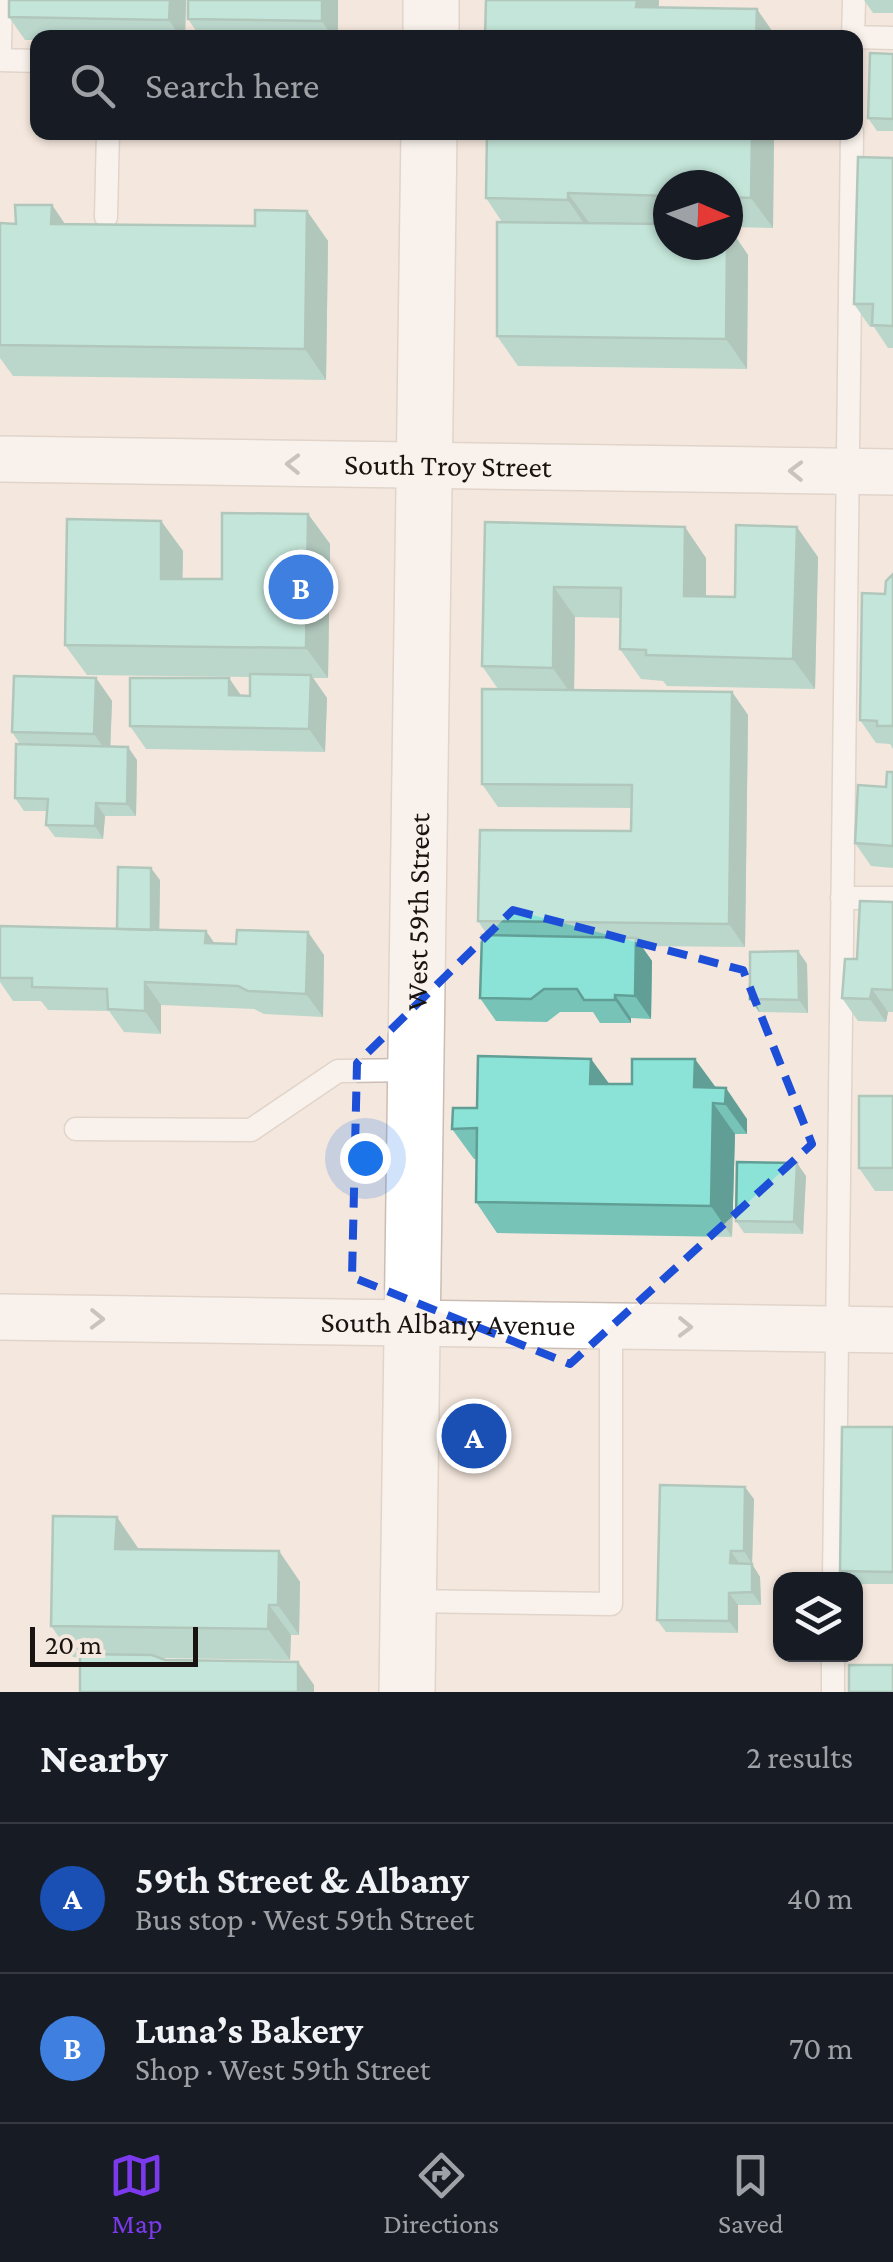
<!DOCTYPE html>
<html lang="en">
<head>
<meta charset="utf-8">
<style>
	:root { --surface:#171b24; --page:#20242c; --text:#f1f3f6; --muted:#9ea1a6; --line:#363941; --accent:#7c3aed }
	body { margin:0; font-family:"Crimson Pro",serif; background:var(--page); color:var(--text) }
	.controls { position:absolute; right:30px; bottom:30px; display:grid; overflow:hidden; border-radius:20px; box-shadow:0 2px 8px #0004 }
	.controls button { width:90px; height:90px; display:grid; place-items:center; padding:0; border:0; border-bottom:2px solid var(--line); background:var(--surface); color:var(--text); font:50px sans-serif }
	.compass { position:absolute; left:653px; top:170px; width:90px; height:90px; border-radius:50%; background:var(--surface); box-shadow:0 2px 8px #0004; rotate:92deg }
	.scale { position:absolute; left:30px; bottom:25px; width:168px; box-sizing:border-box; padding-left:10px; border:5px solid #191411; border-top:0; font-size:28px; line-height:35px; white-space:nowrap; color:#191411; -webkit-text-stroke:8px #f4e7dd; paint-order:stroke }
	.you { position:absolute; left:365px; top:1158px; width:35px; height:35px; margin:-25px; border:8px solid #fff; border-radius:50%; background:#1a73e8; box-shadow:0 0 0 15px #1a73e833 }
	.badge { display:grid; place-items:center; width:65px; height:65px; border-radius:50%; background:var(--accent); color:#fff; font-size:32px; font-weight:700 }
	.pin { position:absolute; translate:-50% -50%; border:5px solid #fff; box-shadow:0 2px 10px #0006 }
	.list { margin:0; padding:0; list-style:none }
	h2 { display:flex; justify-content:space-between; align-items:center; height:130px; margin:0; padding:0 40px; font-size:42px }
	h2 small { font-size:32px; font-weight:400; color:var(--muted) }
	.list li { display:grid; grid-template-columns:65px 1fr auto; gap:30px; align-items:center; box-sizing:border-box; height:150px; padding:0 40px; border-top:2px solid var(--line) }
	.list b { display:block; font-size:38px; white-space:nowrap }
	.list p { margin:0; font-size:32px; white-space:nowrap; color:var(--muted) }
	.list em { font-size:32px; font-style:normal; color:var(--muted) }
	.icon { flex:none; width:55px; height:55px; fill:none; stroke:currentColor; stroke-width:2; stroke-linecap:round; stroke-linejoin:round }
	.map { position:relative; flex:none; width:893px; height:1692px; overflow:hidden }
	.search { position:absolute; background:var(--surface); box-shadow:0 2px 8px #0004; left:30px; right:30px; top:30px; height:110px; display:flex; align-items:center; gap:25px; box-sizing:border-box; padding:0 35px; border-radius:20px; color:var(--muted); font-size:38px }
	.sheet { height:430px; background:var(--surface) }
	nav { display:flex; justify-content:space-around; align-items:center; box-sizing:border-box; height:140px; border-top:2px solid var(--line); background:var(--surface); font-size:28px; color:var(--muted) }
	nav a { display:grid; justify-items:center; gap:5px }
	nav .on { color:var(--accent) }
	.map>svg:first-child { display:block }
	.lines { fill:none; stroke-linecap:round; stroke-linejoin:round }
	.service-casing { stroke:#cabdb4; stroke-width:25 }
	.minor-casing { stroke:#cabdb4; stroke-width:48 }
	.tertiary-casing { stroke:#cabdb4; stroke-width:58 }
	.service { stroke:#fff; stroke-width:22 }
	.minor { stroke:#fff; stroke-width:45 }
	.tertiary { stroke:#fff; stroke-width:55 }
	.wall { fill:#77c3b8; fill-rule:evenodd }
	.shaded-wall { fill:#619f96 }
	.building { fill:#8ae3d6; stroke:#619f96; stroke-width:2.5 }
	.oneway { stroke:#989594 }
	.marked { fill:none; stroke:#1d4ed8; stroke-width:8; stroke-dasharray:20 12; stroke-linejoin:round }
	.labels { text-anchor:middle; stroke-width:8; stroke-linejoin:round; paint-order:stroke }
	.street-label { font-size:30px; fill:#191411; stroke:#f4e7dd }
</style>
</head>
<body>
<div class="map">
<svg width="893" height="1692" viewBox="0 0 893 1692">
	<rect width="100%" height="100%" fill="#f4e7dd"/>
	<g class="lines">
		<defs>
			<path id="service" d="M853,37L893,38
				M853,38L854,0
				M0,48L1,0
				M0,60L38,61
				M106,217L108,132
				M842,898H893
				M76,1129L251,1130L338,1071L416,1070
				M834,1580L852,132
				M409,1601L611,1604V1326
				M833,1692V1654"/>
			<g id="minor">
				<path id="s1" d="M0,459L893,472"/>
				<path id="s2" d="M0,1317L893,1330"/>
			</g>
			<g id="tertiary">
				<path d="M431,38V0"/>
				<path id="s3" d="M407,1692L429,132"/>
			</g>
		</defs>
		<!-- service casing -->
		<use href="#service" class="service-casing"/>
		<!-- minor casing -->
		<use href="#minor" class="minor-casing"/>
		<!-- tertiary casing -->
		<use href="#tertiary" class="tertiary-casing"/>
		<!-- service -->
		<use href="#service" class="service"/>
		<!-- minor -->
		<use href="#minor" class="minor"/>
		<!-- tertiary -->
		<use href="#tertiary" class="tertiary"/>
	</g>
	<!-- wall -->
	<path class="wall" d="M186,0L185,38H38V40H25L9,17Z
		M338,0V38H201L188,19Z
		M864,0H893V13H873Z
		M893,54V131H877L868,118Z
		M774,132L773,228L729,227L748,255L747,369L518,366L497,336L502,222L486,198ZM668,185H728V245H668Z
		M893,158V348H888L874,327H870L854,304Z
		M52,205L65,224L255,226L307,211L328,241L326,380L13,376L0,358V223L16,224Z
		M308,514L330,544L328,678H313L327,698L325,752L146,749L130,726L241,695L250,696V677L87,675L65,645L161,521L183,551L182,579H222Z
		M485,522L706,558V597H735L818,557L815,689L667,686L663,681L641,679L620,649V618L575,617L574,690L732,692L748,715L745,947L641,946L652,961L651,1019L631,1018V1023H600L593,1012H560L547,1022L496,1021L480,998L488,936L478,921L631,831V808L498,807L482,784L498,689L482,666Z
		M893,574V749L890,744L876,743L860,720L885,594Z
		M96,678L112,701L110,747L137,760L136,816H105L103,839L55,837L46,825L47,811H24L15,798L20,744L12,732Z
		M893,772V868L871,866L855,843Z
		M160,880L159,930L206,931L214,943L324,955L323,1017L264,1014L254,1009L161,1005V1034L124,1032L109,1011L48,1010L41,1001H13L0,982V926L117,929Z
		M893,902V1012H888L886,1022L858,1021L842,998L857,959Z
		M798,951L807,964L808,1013L759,1012L750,999Z
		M591,1059L609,1084L716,1088L747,1119V1134H735L732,1237L497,1233L476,1202V1159H474L452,1129L477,1108Z
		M893,1096V1191H875L859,1168Z
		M806,1176L803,1234L744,1233L736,1221Z
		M893,1427V1584H856V1580H846L840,1571Z
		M754,1499L752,1564H739H752L760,1577L761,1605H738V1633L666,1632L657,1620Z
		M138,1548V1550L279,1551L300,1582L299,1635H291L290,1660L160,1658L314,1685L73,1657L51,1626Z"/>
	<!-- shaded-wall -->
	<path class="shaded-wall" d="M170,0H186L185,38H181L169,20Z
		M322,0H338V38H333L322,21Z
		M637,0H659L658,37L636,7Z
		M757,9L777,38H756Z
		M752,132H774L773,228L751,198Z
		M568,193L590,224L589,231L568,200Z
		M52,205L73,236L51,224Z
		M307,211L328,241L326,380L305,349Z
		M728,226L748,255L747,369L726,339Z
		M308,514L330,544L328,678L306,648Z
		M161,521L183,551L182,610L161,579Z
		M685,527L706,558V627L684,596Z
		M797,527L818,557L815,689L793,659Z
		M554,587L575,617L574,699L553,668Z
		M311,675L327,698L325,752L309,729Z
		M96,678L112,701L110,757L94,734Z
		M229,678L245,701L229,695Z
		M732,692L748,715L745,947L729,924Z
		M128,747L137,760L136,816L127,804Z
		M96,803L105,816L103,839L95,826Z
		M151,868L160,880L159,951L151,938Z
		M206,931L222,954L205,943Z
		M308,932L324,955L323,1017L306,994Z
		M636,938L652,961L651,1019L635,996Z
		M798,951L807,964L808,1013L799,1000Z
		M145,982L161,1005V1034L145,1011Z
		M872,989L888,1012L886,1022L870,999Z
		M615,995L631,1018V1023L615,1000Z
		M591,1059L613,1089L590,1084Z
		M695,1059L717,1089L713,1103L735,1134L732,1237L711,1206L694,1087Z
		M726,1088L747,1119V1134L725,1104Z
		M797,1163L806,1176L803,1234L794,1222Z
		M745,1487L754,1499L752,1564L744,1551Z
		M117,1517L138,1548L136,1580L115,1549Z
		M279,1551L300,1582L299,1635L278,1605Z
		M731,1551L739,1563H730Z
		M752,1564L760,1577L761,1605L752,1592Z
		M729,1593L738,1605V1633L729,1621Z
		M269,1605L291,1635L290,1660L268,1629Z
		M298,1662L314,1685V1692H298Z"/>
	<!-- building -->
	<path class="building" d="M9,0H170L169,20L9,17Z
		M188,0H322V21L188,19Z
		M486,0H637L636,7L757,9L756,38H485Z
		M870,53L893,54V119L868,118Z
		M487,132H752L751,198L728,197V185H668V196L568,193V200L486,198Z
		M858,157L893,158V326L872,325L873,304H854Z
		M15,205H52L51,224L255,226V210L307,211L305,349L0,345V223L16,224Z
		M497,222L668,224V245H727L726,339L497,336Z
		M222,513L308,514L306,648L65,645L67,519L161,521V579H222Z
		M485,522L685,527L684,596L735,597L736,525L797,527L793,659L646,655V650L620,649L621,588L554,587L553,668L482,666Z
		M893,574V726H877V721L860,720L862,593L885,594L886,581Z
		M250,674L311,675L309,729L130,726V678H229V695L250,696Z
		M14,676L96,678L94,734L12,732Z
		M482,689L732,692L729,924L478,921L480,830L631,831L632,785L482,784Z
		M16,744L128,747L127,804L96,803L95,826L46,825L48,799L15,798Z
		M887,772H893V846L855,843L858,785L886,787Z
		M118,867L151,868V930L117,929Z
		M860,901L893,902V990L872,989L870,999L842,998L845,959H857Z
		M0,926L206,931L205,943L236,944L237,930L308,932L306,994L248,991L238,986L145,982V1011L108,1009L107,989L32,987V978H0Z
		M482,935L636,938L635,996L615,995V1000H584L577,989H544L531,999L480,998Z
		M798,951L799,1000L750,999V952Z
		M478,1056L591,1059L590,1084H632V1059H695L694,1087L726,1088L725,1104L713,1103L711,1206L476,1202L477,1128L452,1129L453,1108H477Z
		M859,1096H893V1168H859Z
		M737,1162L797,1163L794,1222L736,1221Z
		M842,1427H893V1572L840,1571Z
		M660,1485L745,1487L744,1551H731L730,1563L752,1564V1592L729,1593V1621L657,1620Z
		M53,1516L117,1517L115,1549L279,1551L278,1605H269L268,1629L51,1626Z
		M80,1654L152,1655L165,1660L298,1662V1692H80Z
		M849,1665H893V1692H849Z"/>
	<!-- one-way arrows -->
	<defs><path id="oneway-chevron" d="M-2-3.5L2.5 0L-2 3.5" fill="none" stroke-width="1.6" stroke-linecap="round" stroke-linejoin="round" transform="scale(2.5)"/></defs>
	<g class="oneway">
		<use href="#oneway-chevron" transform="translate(293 464) rotate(-179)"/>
		<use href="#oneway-chevron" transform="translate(796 471) rotate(-179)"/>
		<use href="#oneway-chevron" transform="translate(97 1319) rotate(1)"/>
		<use href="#oneway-chevron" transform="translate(685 1327) rotate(1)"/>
	</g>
	<!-- marked area -->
	<path d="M0 0H893V1692H0ZM513,910L743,970L812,1144L570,1364L352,1277L357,1063Z" fill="#f4e7dd" fill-opacity=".55" fill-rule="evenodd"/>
	<path class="marked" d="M513,910L743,970L812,1144L570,1364L352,1277L357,1063Z"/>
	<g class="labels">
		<!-- street labels -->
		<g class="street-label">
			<text dy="10" stroke="none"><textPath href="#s1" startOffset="448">South Troy Street</textPath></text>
			<text dy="10" stroke="none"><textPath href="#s3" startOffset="780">West 59th Street</textPath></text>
			<text dy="10" stroke="none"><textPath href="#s2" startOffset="448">South Albany Avenue</textPath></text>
		</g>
	</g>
</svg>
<div class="controls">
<button><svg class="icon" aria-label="layers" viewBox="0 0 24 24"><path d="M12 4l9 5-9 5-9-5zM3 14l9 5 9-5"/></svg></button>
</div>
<svg class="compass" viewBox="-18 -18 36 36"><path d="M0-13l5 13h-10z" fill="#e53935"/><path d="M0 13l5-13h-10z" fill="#9ea1a6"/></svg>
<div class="scale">20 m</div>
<div class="you"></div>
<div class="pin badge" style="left:474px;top:1436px;background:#1a4fb4">A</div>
<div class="pin badge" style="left:301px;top:587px;background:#3f7fe0">B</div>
<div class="search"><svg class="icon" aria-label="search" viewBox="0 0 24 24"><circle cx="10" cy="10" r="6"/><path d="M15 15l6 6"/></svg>Search here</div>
</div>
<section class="sheet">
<h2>Nearby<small>2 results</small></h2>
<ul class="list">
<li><span class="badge" style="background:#1a4fb4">A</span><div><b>59th Street &amp; Albany</b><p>Bus stop · West 59th Street</p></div><em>40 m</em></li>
<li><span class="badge" style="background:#3f7fe0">B</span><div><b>Luna’s Bakery</b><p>Shop · West 59th Street</p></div><em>70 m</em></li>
</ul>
</section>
<nav>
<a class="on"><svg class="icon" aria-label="map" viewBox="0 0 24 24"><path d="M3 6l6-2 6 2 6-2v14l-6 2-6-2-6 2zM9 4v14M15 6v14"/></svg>Map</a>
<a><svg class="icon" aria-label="directions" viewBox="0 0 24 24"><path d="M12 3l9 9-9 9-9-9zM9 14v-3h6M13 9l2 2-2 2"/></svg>Directions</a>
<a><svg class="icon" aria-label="saved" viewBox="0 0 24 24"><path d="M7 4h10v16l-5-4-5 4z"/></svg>Saved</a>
</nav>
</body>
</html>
